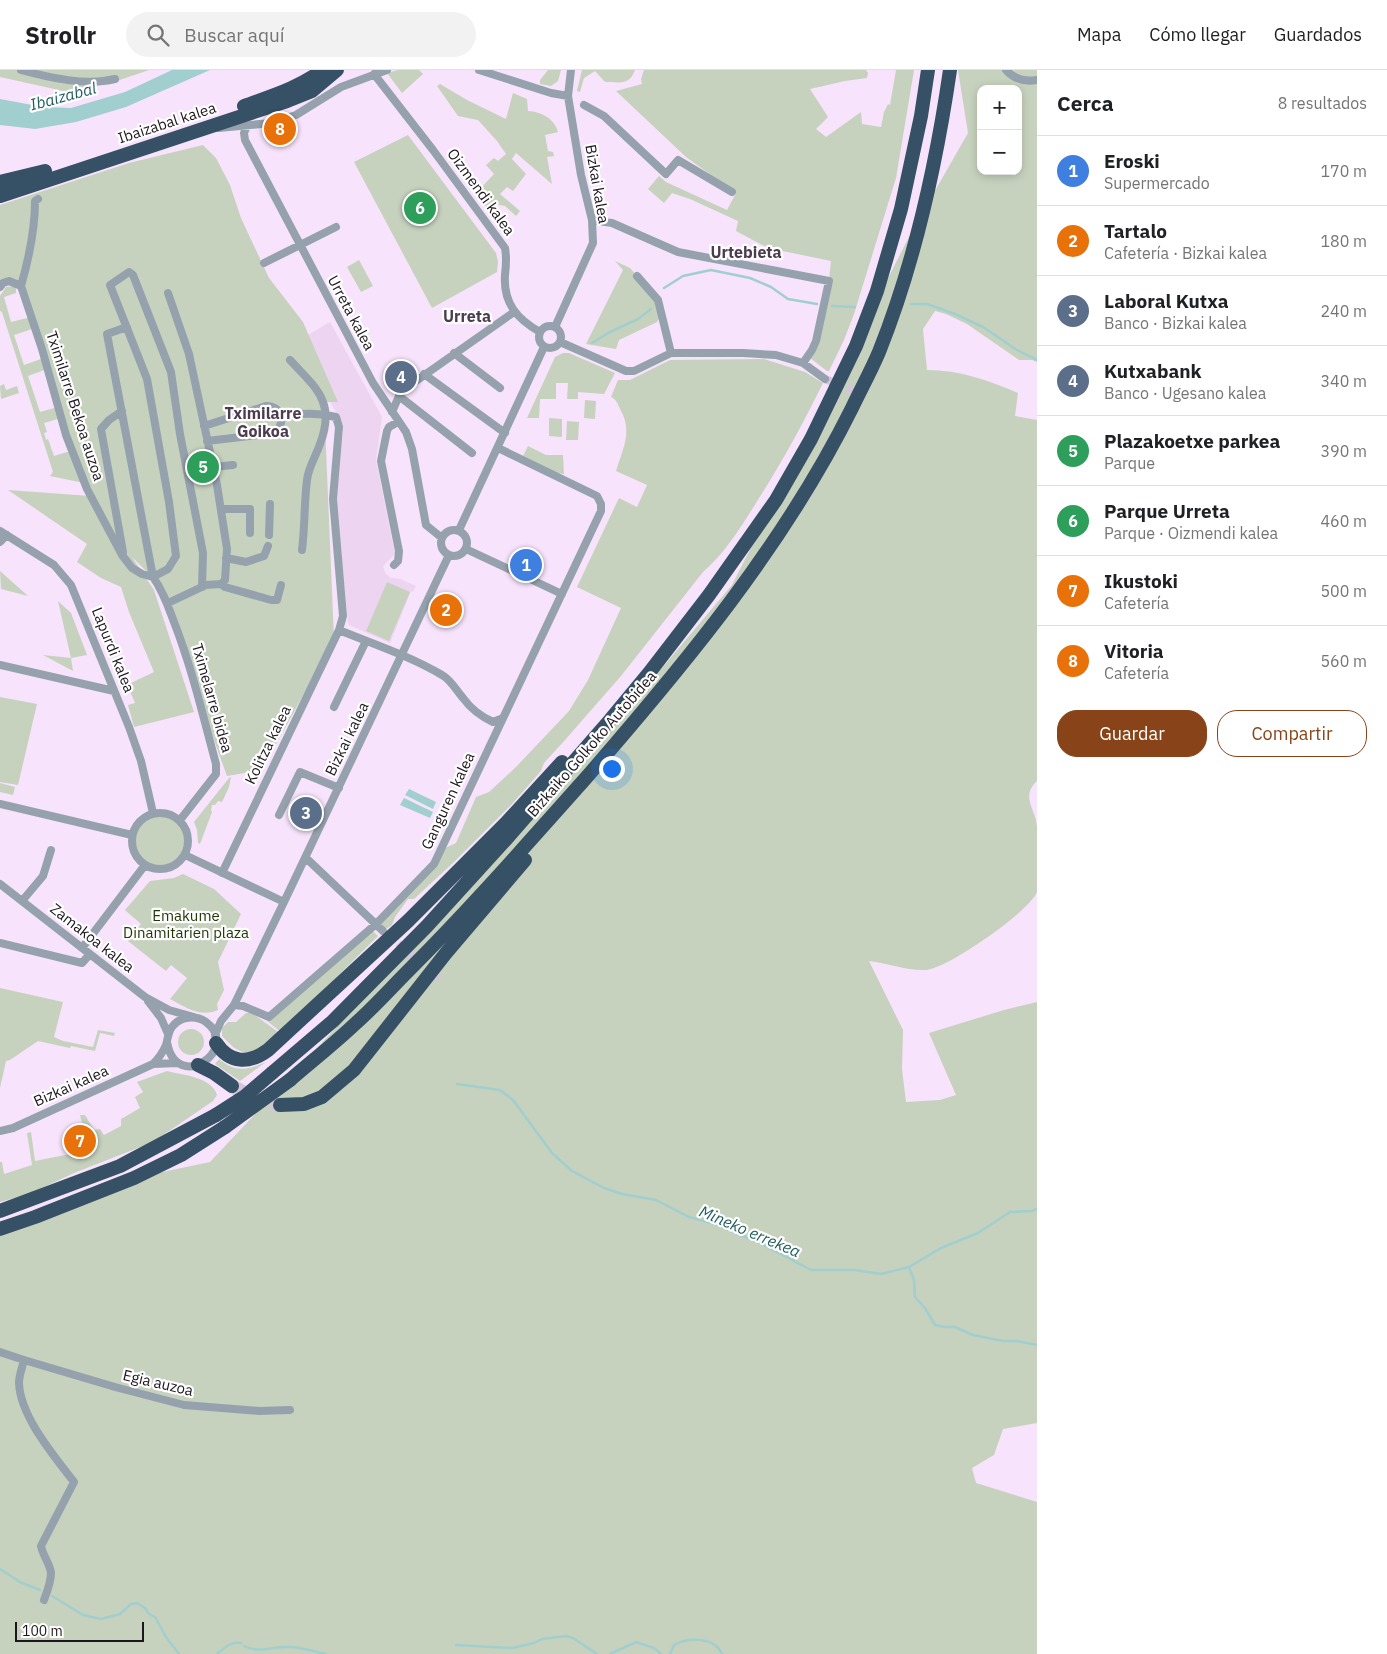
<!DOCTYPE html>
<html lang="es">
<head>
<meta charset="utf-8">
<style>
	:root { --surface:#fff; --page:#f2f2f2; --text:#202124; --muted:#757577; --line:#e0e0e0; --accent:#884418 }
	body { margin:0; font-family:"IBM Plex Sans",sans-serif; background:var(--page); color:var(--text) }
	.controls { position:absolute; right:15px; top:15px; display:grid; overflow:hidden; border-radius:10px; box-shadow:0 2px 8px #0003 }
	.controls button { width:45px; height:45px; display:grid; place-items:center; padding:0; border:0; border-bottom:1px solid var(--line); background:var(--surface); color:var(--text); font:25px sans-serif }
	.scale { position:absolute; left:15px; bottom:12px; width:129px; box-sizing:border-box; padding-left:5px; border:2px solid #1c151d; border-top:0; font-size:14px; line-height:18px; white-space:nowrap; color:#1c151d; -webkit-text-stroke:4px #fff; paint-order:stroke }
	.you { position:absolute; left:611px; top:698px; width:18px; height:18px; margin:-12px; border:4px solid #fff; border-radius:50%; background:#1a73e8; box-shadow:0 0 0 8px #1a73e833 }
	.badge { display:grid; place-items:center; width:32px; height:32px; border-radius:50%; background:var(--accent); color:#fff; font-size:16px; font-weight:700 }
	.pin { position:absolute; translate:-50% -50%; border:2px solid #fff; box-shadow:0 1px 5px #0006 }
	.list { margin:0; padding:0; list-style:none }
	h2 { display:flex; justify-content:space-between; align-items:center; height:65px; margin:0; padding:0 20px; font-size:21px }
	h2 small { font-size:16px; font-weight:400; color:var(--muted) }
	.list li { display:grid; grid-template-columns:32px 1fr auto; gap:15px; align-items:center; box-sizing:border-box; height:70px; padding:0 20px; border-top:1px solid var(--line) }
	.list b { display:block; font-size:19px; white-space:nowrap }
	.list p { margin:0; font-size:16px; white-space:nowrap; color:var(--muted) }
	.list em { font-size:16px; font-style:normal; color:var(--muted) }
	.actions { display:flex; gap:10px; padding:15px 20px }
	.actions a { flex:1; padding:11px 0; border:1px solid var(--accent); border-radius:20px; text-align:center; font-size:18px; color:var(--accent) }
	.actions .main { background:var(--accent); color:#fff }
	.icon { flex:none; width:28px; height:28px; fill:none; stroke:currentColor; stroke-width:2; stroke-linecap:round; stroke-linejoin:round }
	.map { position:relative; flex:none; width:1037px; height:1584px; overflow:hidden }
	header { display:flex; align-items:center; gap:30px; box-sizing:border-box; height:70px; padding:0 25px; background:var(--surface); border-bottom:1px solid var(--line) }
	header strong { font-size:24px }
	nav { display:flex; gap:28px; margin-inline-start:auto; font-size:18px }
	.search { width:350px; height:45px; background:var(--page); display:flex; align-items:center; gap:12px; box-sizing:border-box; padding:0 18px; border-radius:28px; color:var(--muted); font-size:19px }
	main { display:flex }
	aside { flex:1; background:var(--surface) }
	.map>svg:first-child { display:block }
	.built { fill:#edd5f2 }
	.green { fill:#c6d2be; fill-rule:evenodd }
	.water { fill:#a1cfcf }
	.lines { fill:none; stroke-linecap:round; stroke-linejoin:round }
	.stream { stroke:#a1cfcf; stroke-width:2.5 }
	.street-tunnel { stroke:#d6c4da; stroke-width:8; stroke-dasharray:8 4; stroke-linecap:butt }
	.highway-tunnel { stroke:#d6c4da; stroke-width:14; stroke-dasharray:14 7; stroke-linecap:butt }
	.street { stroke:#95a2ad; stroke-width:8 }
	.highway { stroke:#365065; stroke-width:14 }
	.highway-bridge { stroke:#365065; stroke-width:14 }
	.labels { text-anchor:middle; stroke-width:4.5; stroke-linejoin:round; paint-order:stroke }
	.street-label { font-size:15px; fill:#1c151d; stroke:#fff }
	.park-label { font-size:15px; fill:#213908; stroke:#fff }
	.water-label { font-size:16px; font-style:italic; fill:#1f5d5d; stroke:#fff }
	.neighbourhood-label { font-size:16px; font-weight:bold; fill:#4c3c4f; stroke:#fff }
</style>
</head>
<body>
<header>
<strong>Strollr</strong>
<div class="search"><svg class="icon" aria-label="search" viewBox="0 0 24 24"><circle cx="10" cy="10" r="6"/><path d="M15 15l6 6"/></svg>Buscar aquí</div>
<nav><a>Mapa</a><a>Cómo llegar</a><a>Guardados</a></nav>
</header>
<main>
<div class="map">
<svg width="1037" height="1584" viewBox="0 0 1037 1584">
	<rect width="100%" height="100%" fill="#f7e3fb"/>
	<!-- built -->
	<path class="built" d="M330,252L382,347L376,390L395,484L383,496L385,503L391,508L401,509L416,516L413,522L411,521L390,573L349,555L348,552L336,429L343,361L341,351L327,326L306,266Z"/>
	<!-- green -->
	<path class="green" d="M0,0H149L111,13L68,22L0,7Z
		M398,0H419L423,4L402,23L387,3Z
		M548,0H561L558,11L551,16L540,14V10Z
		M582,0H635C629,16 620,12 605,12L595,1L584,8L580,22L577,21Z
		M644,0H866L868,3L867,8L845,11L810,19L828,47L816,59L826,67L861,42L862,54L881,57L884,42L888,34L890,35L896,0H914L896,108L854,244L844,270L829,301H827L810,288L829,210L831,191L768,178L736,161L738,151L690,129L672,123L664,133L648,119L659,106L666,112L727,140L736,123L686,87L616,21L642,14L641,9Z
		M958,0H1037V292L1032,290H1019L967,254L946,244L935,241L923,259L927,300C959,300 988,310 1018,323L1015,346L1037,350V711C1020,727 1036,739 1037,757C1037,766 1037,816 1037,822C1029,842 947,899 926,900C907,901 888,893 869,891L903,960L902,999L906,1032L940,1030L956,1025L929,963L1004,940L1037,932V1353L1003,1359L994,1385L972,1398L976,1413L1037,1432V1584H0V1159L134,1108L210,1092L560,719L732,515L912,161L968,63ZM981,19H1018V101H981Z
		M440,14L467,30L506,49L513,23L527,29L528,41C542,42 554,48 558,62L545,65L548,81L553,82L554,86L547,87L552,114L516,83L512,89L526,104L513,121L507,117L500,124L520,141L516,146L505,136L495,134L487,138L476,123L494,104L486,95L494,88L498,91L506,84L497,71L478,50L458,46L437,16Z
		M408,65L496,183L498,192L497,202L432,238L354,92Z
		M203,75L216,88L230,115L241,148L269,208L303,252L338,332H324L334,569L262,700L227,706L157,512L132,487L154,520L194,642L134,657L128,635L135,633L129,619L131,613L154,602L129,542L121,517L101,508L77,492L87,474L8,420L90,426L84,413L50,406L53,402L2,242L0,241V226L6,217L14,216L16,218V223L4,227L11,252L31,247L15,212L0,217V135L129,93ZM35,258L44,288L24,295L14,265ZM47,299L58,337L40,342L28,306ZM61,348L73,382H67L54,386L48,369L46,370L44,363L47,362L44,353Z
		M359,190L373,216L361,222L347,197Z
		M615,191L630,198L655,226L662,243L657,252L619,270L616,279L586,274L623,200Z
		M563,283H569L615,303L604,324L578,322V329H567L568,313H556V329H540L539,348H527L555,287Z
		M764,289L805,302L823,313C803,354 781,394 756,433C741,457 725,483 703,502L621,606L565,670L544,693L541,701L512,734L454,792L414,829H408L395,847L392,855L383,861L376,854L434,794L441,780L456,773L476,727L489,722L516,697L569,641L588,610L621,538L577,517L619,428L637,437L647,415L616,401C623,378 633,361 620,339C618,334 616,329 611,327L618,310H630L670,290Z
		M4,314L6,320L17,316L19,323L1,329L0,316Z
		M585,330L596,331L595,349L584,348Z
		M549,348L562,349V367L549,366Z
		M567,351L579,352L578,370H566Z
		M528,376L546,385H563L564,404L556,403L523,386Z
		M0,501L28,526L1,519Z
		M387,512L410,522L389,571L366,561Z
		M58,531L71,543L87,585L71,588L73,601L43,585L71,588Z
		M0,627L37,634L18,715L0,712Z
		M231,707L229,717L222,732L218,731L215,735H212L211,740L212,742L200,774L198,773L197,760L194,752L229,708Z
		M0,713L15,717L13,725L0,722Z
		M135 771a25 25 0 1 1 50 0a25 25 0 1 1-50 0Z
		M183,804L214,819L241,844L218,892L224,920L217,934L218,940C201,948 185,937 170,929L187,908L171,895L166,901L128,871L141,854L125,840L150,811L174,808Z
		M368,856L378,866L281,962L267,951Z
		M0,918L63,932L54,967L63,971L93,977L98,960L115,963L114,966L100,963L95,981L71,976L70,978L38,971L10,990L6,991L0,1018Z
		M246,943H252L278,962C255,982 247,994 222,966V958L228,952H236Z
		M178 972a13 13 0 1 1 26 0a13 13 0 1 1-26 0Z
		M219,989C236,1003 247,1000 266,992L240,1011L215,994Z
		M167,1001C182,1005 212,1007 217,1025L213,1031L153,1072L74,1103L29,1124L0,1132V1092H2L4,1104L32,1095L27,1063L31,1062L35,1091L85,1081L84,1061L80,1045H85L94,1060L100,1059L104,1065L121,1056V1049L140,1038L135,1027L143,1022L137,1012Z"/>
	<!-- water -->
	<path class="water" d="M172,0H210L126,37L76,52L35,59L0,55V29L43,37L71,38L125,22Z
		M409,719L436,732L433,739L405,725Z
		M404,728L433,742L430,748L400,735Z"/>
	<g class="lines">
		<!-- stream -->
		<path class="stream" d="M664,218L683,206L711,200L750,208L771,217L788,229L817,234
			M911,234H927L955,244L983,257L1017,280L1037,290
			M832,236L855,237
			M592,273L610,262L638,249L651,239
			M457,1014L500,1020L513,1030L552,1083L572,1101L604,1118L622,1124L656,1130L689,1147L715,1154L762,1174L811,1200H855L881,1204L909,1197L941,1178L978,1163L1010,1142L1032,1141L1037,1139
			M909,1197L914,1210L915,1227L925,1238L935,1255L944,1257H955L973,1265L1003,1271H1017L1037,1275
			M0,1499L20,1512L40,1520
			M52,1526L83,1545L101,1549L120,1544L131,1534L137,1533L145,1538L149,1544L155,1547L166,1567L179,1584
			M456,1575L512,1578L534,1573L542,1569L566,1566L573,1568L597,1584
			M244,1576C259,1584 273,1576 290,1577C302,1577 314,1582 326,1584
			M217,1584C224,1578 231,1571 241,1573
			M610,1584L636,1572L654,1578L661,1584
			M670,1584L674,1575C689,1567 715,1567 722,1584"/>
		<!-- street-tunnel -->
		<path class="street-tunnel" d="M825,309L862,324
			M289,346L301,344
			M389,866L439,909"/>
		<!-- highway-tunnel -->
		<path class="highway-tunnel" d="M232,1016L253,1028L280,1035"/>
		<!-- street -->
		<path class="street" d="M21,0C50,8 86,16 115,9
			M479,0L551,23L568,26
			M1006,0C1015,10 1025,12 1037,10
			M374,4L433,80L505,178C507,188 506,196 505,205C503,233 517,249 540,262
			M584,35L604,46L666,104L678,90L732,122
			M247,56L244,63L245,70L373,313L406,362L412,379L426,455L442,468
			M219,58L271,53L296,45L341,17L387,0
			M592,150L612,153L678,182L829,211L816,271L812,280L803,293
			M264,193L336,157
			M637,206L658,230L671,283
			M21,216L42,279L66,365L87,419L122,485L132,498L142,504L153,507L168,499L176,486L169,432L147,309L110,215L129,202L133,205L171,302L180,364L203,483L202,517
			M21,216C29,188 35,161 35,131L38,129
			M0,217L3,213L9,211L21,216
			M168,223L189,284L217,415L227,479L225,510L221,514
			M539 267a11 11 0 1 1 22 0a11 11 0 1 1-22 0Z
			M127,257L107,264L153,507
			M555,257L593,173L592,150L581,105L568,26L571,0
			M560,272L626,301H634L671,283H743L776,285L803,293L825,309
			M454,283L500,318
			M290,290C316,318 336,332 320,374C316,386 308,398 307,410C304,434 305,457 302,480
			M424,304L505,363
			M399,326L472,383
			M122,341L109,350L101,359L123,482
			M392,342L399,326L406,318L514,242
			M204,356L266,336C282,336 286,352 275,363L207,371
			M213,397L233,395
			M221,439H250V463
			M441 473a13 13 0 1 1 26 0a13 13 0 1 1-26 0Z
			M459,460L544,277
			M0,461L54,495L71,515L129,657L141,691L153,743
			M269,465L270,434
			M0,472L7,465
			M466,479L562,524
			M226,488L246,492L264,486L268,476
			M394,495L398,491L399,481L381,391L387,361L389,357L398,352
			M153,507C163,521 168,536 174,552C192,598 203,646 216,694V704L180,750
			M221,514L225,517L271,530H277L281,515
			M168,533L206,515L221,514
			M339,560C373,574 410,586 442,605C451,610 456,620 463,628C471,639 480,646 493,652L503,648
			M0,595L114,621
			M334,637L366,571
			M0,734L132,765
			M132 771a28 28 0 1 1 56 0a28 28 0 1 1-56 0Z
			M279,745L300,702L339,718
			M185,785L284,832
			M306,788L383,861
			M222,803L339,560L343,546L333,429L339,357L336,347C324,344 313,343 301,344
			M0,814L145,927L169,940L194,947
			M22,831L43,806L51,780
			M0,873L82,893L90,884
			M82,878L145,795
			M148,931L161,948L168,964
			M234,935L243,936L269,947L376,854L434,794L601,441V434L597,426L498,378
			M215,965L221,951L234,935L284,832L449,485
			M153,994C159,988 163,982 166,975C168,968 168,962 172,957C180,946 196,945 206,952C242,979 176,1025 167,972
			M0,1061L13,1058L153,994L178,993
			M0,1282L24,1290L115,1317L184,1335L259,1341L290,1340
			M24,1290C22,1298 19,1306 19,1313C20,1346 54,1386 74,1412L41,1476C43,1486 50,1494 51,1503C51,1512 47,1522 44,1530"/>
		<!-- highway -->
		<path class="highway" d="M244,36C274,25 296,19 323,0
			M0,112L45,101
			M0,126L287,31L312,21L337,0
			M216,973C230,994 249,994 268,980L408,851L506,753L562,692
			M198,995L214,1003L232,1016
			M272,1003L333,951L427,856L509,766L610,650L649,603L709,525L776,430L811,369L856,276L877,221L901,139L921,46L928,0
			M290,1010C312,991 335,973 356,953C374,937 391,918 409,900C470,839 527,774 585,709C685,594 784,475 852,338C861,319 871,301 879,282C915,192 936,96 950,0
			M280,1035L304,1034L322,1027L354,1000L446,883L525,790
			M0,1141L120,1096L216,1045
			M0,1159L35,1147L134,1108L181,1085L225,1057"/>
		<!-- highway-bridge -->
		<path class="highway-bridge" d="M216,1045L244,1027L272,1003
			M225,1057L290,1010"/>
	</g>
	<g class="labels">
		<!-- street labels -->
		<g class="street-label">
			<text transform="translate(167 53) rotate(-18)" y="5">Ibaizabal kalea</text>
			<text transform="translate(597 114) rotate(80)" y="5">Bizkai kalea</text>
			<text transform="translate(481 122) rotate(54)" y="5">Oizmendi kalea</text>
			<text transform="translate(351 243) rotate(62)" y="5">Urreta kalea</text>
			<text transform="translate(75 336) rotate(72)" y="5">Tximilarre Bekoa auzoa</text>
			<text transform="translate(113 580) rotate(68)" y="5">Lapurdi kalea</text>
			<text transform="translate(212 628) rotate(74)" y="5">Tximelarre bidea</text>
			<text transform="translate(347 669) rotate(-64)" y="5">Bizkai kalea</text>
			<text transform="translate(592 674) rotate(-49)" y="5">Bizkaiko Golkoko Autobidea</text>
			<text transform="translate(268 675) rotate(-64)" y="5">Kolitza kalea</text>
			<text transform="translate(448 731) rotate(-65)" y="5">Ganguren kalea</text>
			<text transform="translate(92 868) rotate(38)" y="5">Zamakoa kalea</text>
			<text transform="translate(71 1016) rotate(-24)" y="5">Bizkai kalea</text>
			<text transform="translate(158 1313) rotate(13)" y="5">Egia auzoa</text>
		</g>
		<!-- park labels -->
		<g class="park-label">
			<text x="186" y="851">Emakume<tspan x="186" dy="17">Dinamitarien plaza</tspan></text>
		</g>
		<!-- water labels -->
		<g class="water-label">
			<text transform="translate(63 26) rotate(-15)" y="6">Ibaizabal</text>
			<text transform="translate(750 1161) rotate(23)" y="6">Mineko errekea</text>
		</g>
		<!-- neighbourhood labels -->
		<g class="neighbourhood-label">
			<text x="746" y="188">Urtebieta</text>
			<text x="467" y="252">Urreta</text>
			<text x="263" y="349">Tximilarre<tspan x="263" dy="18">Goikoa</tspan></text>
		</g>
	</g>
</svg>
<div class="controls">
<button>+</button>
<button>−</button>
</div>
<div class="scale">100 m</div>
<div class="you"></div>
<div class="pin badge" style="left:526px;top:495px;background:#3f7fe0">1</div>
<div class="pin badge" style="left:446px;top:540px;background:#e8710a">2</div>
<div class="pin badge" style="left:306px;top:743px;background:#5c6f8a">3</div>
<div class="pin badge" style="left:401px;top:307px;background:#5c6f8a">4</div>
<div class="pin badge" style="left:203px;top:397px;background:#2e9e5b">5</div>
<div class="pin badge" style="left:420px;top:138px;background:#2e9e5b">6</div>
<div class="pin badge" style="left:80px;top:1071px;background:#e8710a">7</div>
<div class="pin badge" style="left:280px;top:59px;background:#e8710a">8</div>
</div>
<aside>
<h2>Cerca<small>8 resultados</small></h2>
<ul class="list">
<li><span class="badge" style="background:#3f7fe0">1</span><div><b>Eroski</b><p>Supermercado</p></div><em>170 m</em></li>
<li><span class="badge" style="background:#e8710a">2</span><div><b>Tartalo</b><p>Cafetería · Bizkai kalea</p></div><em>180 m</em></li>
<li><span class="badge" style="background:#5c6f8a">3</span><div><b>Laboral Kutxa</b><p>Banco · Bizkai kalea</p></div><em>240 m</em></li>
<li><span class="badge" style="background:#5c6f8a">4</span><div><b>Kutxabank</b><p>Banco · Ugesano kalea</p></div><em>340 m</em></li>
<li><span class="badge" style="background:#2e9e5b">5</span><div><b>Plazakoetxe parkea</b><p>Parque</p></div><em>390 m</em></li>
<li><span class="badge" style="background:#2e9e5b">6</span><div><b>Parque Urreta</b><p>Parque · Oizmendi kalea</p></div><em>460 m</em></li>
<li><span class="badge" style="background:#e8710a">7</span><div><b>Ikustoki</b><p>Cafetería</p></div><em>500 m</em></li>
<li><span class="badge" style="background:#e8710a">8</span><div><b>Vitoria</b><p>Cafetería</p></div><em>560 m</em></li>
</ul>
<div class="actions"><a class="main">Guardar</a><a>Compartir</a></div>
</aside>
</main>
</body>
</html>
